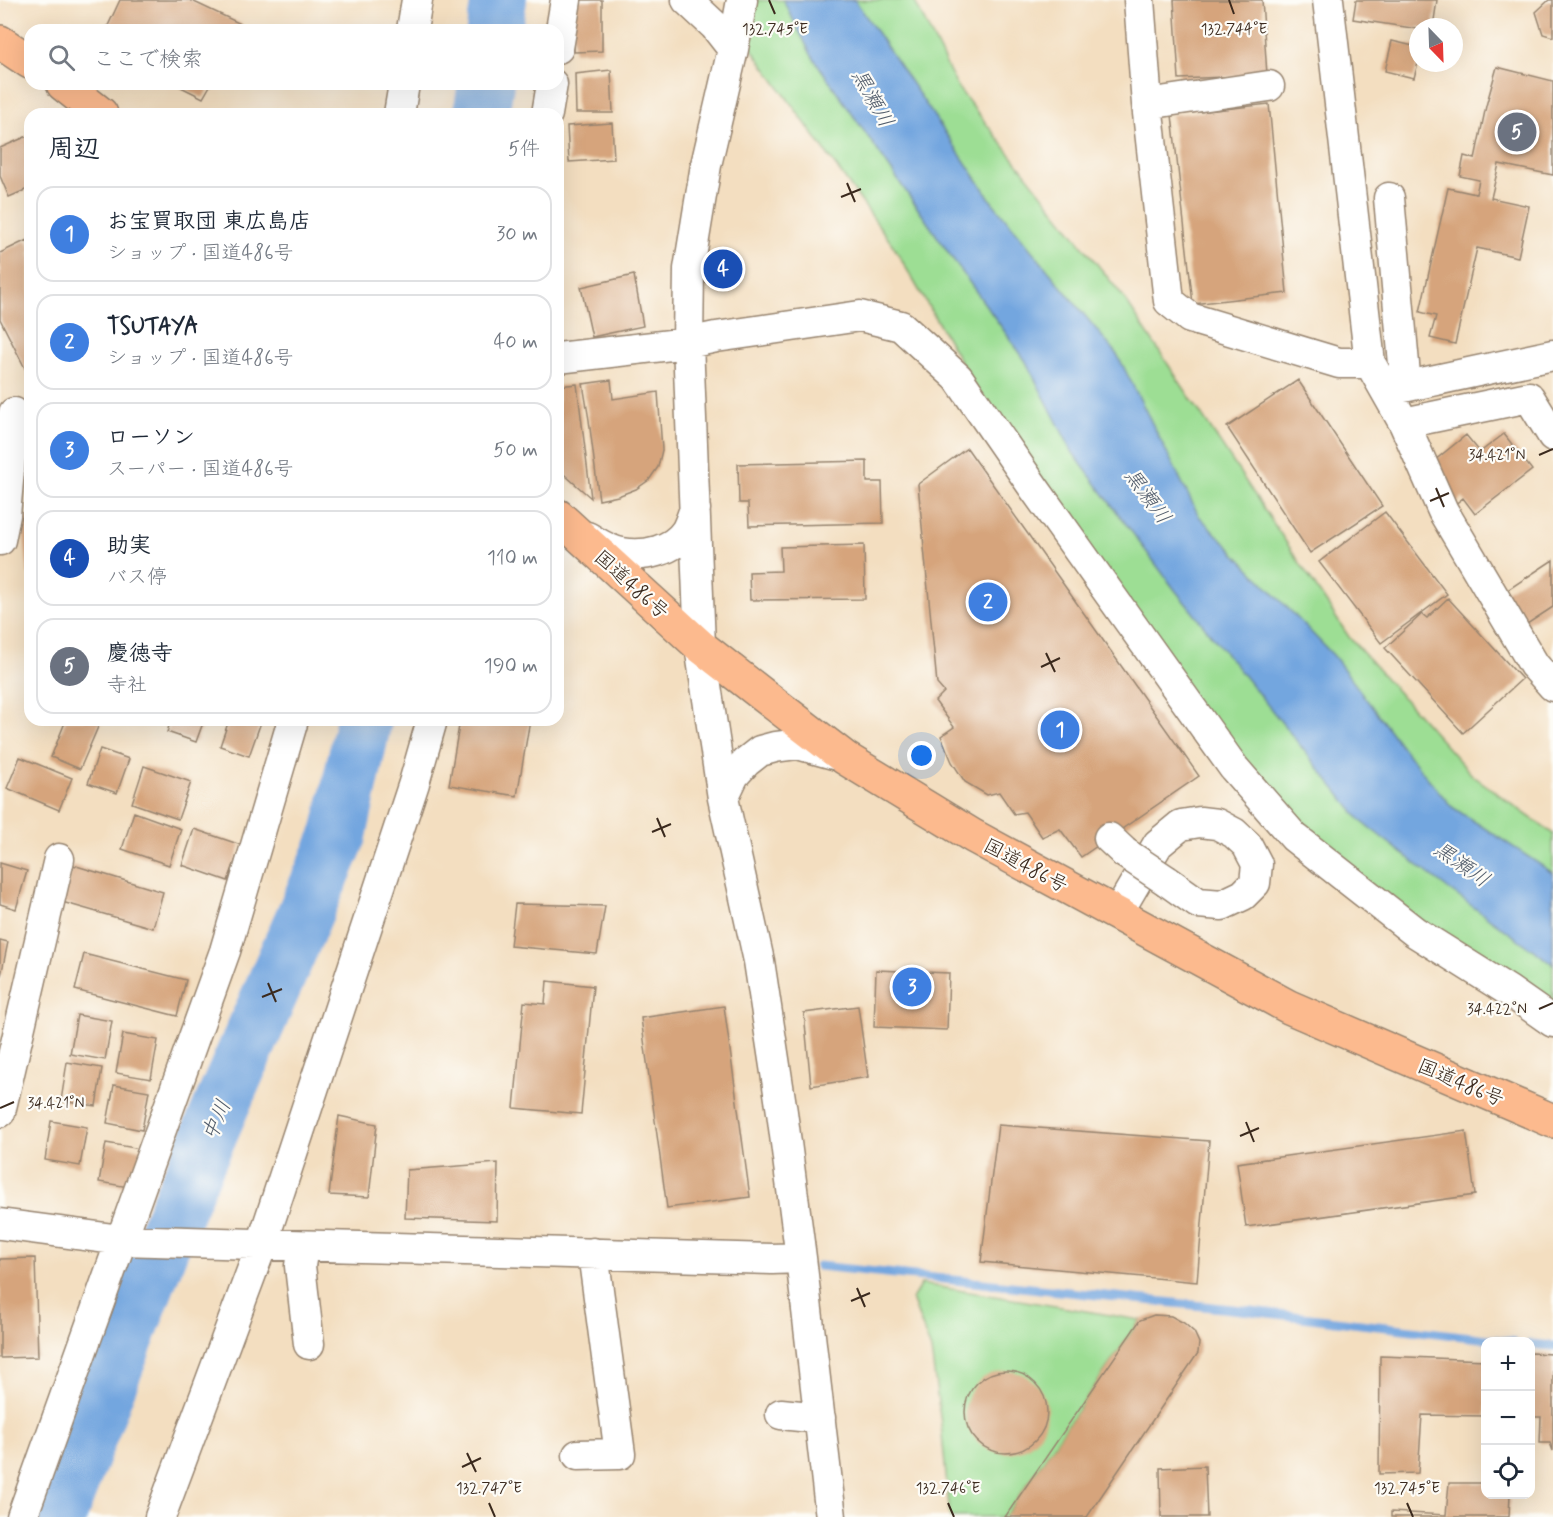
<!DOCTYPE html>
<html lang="ja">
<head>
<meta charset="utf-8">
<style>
	:root { --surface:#fff; --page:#f6f6f7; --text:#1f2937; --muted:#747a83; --line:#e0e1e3; --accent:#0b8043 }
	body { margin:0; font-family:Mynerve,"Klee One",sans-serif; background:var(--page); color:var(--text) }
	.controls { position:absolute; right:18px; bottom:18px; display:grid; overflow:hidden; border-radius:12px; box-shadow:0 6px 24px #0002 }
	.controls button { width:54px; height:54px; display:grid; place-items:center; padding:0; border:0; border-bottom:2px solid var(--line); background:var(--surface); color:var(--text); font:30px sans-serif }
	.compass { position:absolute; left:1409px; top:18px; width:54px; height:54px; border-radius:50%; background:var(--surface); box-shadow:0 6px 24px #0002; rotate:157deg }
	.you { position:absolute; left:922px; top:756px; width:21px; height:21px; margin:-15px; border:4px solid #fff; border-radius:50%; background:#1a73e8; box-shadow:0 0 0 9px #1a73e833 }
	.badge { display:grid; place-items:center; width:39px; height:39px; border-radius:50%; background:var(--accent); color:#fff; font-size:20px; font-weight:700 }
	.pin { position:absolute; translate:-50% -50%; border:3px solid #fff; box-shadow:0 2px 6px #0006 }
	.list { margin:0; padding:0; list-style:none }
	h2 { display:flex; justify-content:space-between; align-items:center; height:78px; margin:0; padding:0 24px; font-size:26px }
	h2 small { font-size:20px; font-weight:400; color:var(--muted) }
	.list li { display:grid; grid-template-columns:39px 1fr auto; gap:18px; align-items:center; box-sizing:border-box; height:96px; margin:0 12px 12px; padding:0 12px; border:2px solid var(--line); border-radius:18px }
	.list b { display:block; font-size:22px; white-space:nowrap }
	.list p { margin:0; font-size:20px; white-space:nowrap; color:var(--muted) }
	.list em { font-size:20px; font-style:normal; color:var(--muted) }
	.icon { flex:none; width:33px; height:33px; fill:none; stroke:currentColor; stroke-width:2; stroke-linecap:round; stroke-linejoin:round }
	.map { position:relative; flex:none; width:1553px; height:1517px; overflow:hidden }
	.search { position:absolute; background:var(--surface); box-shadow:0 6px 24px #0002; left:24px; top:24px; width:540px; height:66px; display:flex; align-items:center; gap:15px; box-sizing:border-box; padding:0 21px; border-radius:18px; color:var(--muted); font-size:22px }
	.panel { position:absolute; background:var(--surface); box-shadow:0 6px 24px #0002; left:24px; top:108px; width:540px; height:618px; border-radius:18px }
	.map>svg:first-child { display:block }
	.green { fill:#9dde94; stroke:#6c8459; stroke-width:1.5 }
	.water { fill:#73a6df; stroke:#57687e; stroke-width:1.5 }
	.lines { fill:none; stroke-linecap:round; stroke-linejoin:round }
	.stream { stroke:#73a6df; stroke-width:9 }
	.river { stroke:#73a6df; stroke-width:56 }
	.building { fill:#d6a47c }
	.minor-casing { stroke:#97846f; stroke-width:33 }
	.highway-casing { stroke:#97846f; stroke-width:36 }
	.minor { stroke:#fff; stroke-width:30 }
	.highway { stroke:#fcba8e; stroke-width:33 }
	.minor-bridge-casing { stroke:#97846f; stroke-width:33; stroke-linecap:butt }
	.minor-bridge { stroke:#fff; stroke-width:30 }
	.ticks { fill:none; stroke:#3b2a1e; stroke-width:2 }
	.labels { text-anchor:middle; stroke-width:4.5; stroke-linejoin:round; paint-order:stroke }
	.street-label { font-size:20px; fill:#3b2a1e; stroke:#fdfcf7 }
	.water-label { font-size:21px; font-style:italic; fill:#515c6b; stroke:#fdfcf7 }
	.ticks-label { font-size:15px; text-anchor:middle; fill:#3b2a1e; stroke:#fdfcf7; stroke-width:4.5; stroke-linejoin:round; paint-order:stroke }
</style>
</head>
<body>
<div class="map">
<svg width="1553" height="1517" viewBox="0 0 1553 1517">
	<rect width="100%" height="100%" fill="#fdfcf7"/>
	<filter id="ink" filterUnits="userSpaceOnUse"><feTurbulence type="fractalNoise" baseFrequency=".0167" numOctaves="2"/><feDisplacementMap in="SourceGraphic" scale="12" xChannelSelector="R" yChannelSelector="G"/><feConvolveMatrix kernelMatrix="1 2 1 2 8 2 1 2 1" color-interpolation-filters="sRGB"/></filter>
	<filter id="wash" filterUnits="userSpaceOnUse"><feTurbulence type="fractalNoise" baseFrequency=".008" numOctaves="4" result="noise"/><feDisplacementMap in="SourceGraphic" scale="24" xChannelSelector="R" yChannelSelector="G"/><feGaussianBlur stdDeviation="1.35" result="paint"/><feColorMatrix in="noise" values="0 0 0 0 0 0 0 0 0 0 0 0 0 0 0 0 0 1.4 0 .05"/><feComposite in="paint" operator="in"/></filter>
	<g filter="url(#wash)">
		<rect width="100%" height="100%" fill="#f3dec0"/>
		<!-- green -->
		<path class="green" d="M737,0H914L958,88L1124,298L1349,637L1472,775L1553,834V1012L1294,837L1034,488L894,247L749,45L751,47Z
			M921,1284L1140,1320L1005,1517H950L941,1424L931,1350L912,1299Z"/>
		<!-- water -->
		<path class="water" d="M783,0H855L993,203L1118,356L1199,516L1334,656L1405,751L1452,807L1553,873V964L1448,889L1361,821L1175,590L1073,453L1025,360L957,265L812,56Z"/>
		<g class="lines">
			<!-- stream -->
			<path class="stream" d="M819,1266L1251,1311L1513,1342
				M1530,1344L1553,1346"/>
			<!-- river -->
			<path class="river" d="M494,30L499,0
				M481,114L486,84
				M58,1517L166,1234L339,835L364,720"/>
		</g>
		<g id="blocks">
			<!-- building -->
			<path class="building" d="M120,0H190L243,25L240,30H106Z
				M572,0H602V51L574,52Z
				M1174,0H1262L1267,75L1179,79Z
				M1356,0H1437L1433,27H1418V29L1353,19Z
				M1549,0H1553V37L1543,34L1536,12Z
				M1392,41L1418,47V63L1414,78L1385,71Z
				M1497,67L1553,81V175L1499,164L1491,198L1529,206L1518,257L1477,248L1455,344L1430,338L1436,316L1420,312L1448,188L1476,194L1479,180L1460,176L1464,156L1475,159L1486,106Z
				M611,70L613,113H576L575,74Z
				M175,84H211L203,98Z
				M1269,104L1287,293L1193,304L1172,115Z
				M612,123L614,159L569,162L567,126Z
				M30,135V188L9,197L0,176V148Z
				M27,240L30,246V378L0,319V253Z
				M634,275L643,326L592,337L581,287Z
				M611,380L613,399L658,392L662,450L658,467L649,480L636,489L618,496L599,500L589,420L583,384Z
				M1298,380L1382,506L1310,553L1227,427Z
				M577,384L591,498L558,469V386Z
				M1504,434L1532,470L1475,514L1463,498L1454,505L1434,461L1466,435L1480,452Z
				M23,439H30V488H28Z
				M967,448L1199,776L1081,857L1060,829L1042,837L1025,812L1014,814L999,792L987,795L965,782L952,762L941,736L954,727L935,701L944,692L937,684L918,484Z
				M867,461V482H882L883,523L749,526L748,503H739L738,464Z
				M1385,512L1447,594L1381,643L1319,562Z
				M30,516V574H28L22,517Z
				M864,545L865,599L750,600L749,572L781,571L780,547Z
				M1553,560V607L1521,628L1500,595Z
				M1448,598L1522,679L1463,733L1385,648L1422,614L1427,618Z
				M66,720H101L80,769L51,757Z
				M171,720H204L196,742L167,732Z
				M229,720H256L261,722L249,756L220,746Z
				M460,720H530L517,796L449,785Z
				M100,749L129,759L117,793L88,783Z
				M20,757L72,778L59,810L7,788Z
				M144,766L191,782L178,819L132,803Z
				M134,812L181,829L169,865L122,849Z
				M194,829L241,845L228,881L182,865Z
				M0,863L27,871L16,909L0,904Z
				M73,865L163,892L153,928L62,902Z
				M515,904L605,906L597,954L510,946Z
				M0,940L8,942L1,976H0Z
				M84,954L186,980L177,1016L75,990Z
				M876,970L949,973L947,1030L874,1027Z
				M547,981L593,986L581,1114L514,1108L524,1002L545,1004Z
				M724,1006L750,1197L667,1208L641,1018Z
				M858,1006L868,1077L811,1086L804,1013Z
				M77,1015L112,1021L105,1060L70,1054Z
				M123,1034L158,1040L151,1079L116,1073Z
				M67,1062L102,1068L96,1106L61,1101Z
				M114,1085L149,1091L142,1130L107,1123Z
				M339,1116L377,1124L369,1197L329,1195Z
				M51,1121L87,1127L80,1166L45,1160Z
				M998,1125L1209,1141L1197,1282L981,1262Z
				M1466,1131L1475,1195L1246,1227L1237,1163Z
				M106,1143L141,1149L134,1188L99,1182Z
				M498,1163L497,1221L405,1218L407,1170Z
				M35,1258L38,1357L0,1358V1259Z
				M1154,1315L1171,1316L1184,1323L1194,1332L1199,1343L1198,1353L1087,1517H1005L1140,1320Z
				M1530,1353L1553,1354V1451L1550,1443H1540L1541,1417H1530Z
				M1380,1356L1486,1360V1416L1422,1415L1418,1473L1379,1474Z
				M965 1412a41 41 0 1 1 82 0a41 41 0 1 1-82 0Z
				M1205,1466L1207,1517H1161L1160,1468Z
				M1449,1483H1486V1494H1510L1509,1517H1391V1512L1446,1515Z"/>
		</g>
	</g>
	<g filter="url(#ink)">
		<use href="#blocks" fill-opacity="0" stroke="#97846f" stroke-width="1.5"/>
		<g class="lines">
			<defs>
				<path id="minor" d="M687,0L715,26L733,49
					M742,0L733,49L706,165L689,269L688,343L700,646L723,798L759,961L782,1112L801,1258L831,1517
					M1139,0L1147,104L1169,301L1190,318L1339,363H1370
					M1328,0L1370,363L1404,423L1443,511L1534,665L1553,686
					M412,30L417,0
					M558,48L566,0
					M1147,104L1269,86
					M399,114L404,84
					M547,114L552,84
					M1389,198L1406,386
					M558,358L688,343L716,337L860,316L901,326L958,378L1034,488L1234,768L1294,837L1415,932L1509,991L1553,1022
					M1389,390L1553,355
					M1404,423L1529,397L1553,436
					M587,537C598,543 609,551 622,553C644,557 673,551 686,531C690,524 692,516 695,509
					M0,540L5,515L14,413
					M723,798L734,775L746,762L760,751L775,747L798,744L841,756
					M1109,838L1125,853
					M1117,914L1158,844L1181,825L1200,822L1217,824L1234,833L1247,845L1257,864L1255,883L1243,895L1222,905L1198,903L1167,881
					M0,1112L59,859
					M0,1224L121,1240L772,1259L801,1258
					M303,1246L300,1266L309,1344
					M781,1414L820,1418
					M578,1455L620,1454L593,1253
					M22,1517L225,951L293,720
					M160,1517L262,1244L414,783L432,720"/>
				<path id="highway" d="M0,42L30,62
					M63,84L101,114
					M558,516L700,646L763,695L845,758L973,836L1289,1007L1553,1121"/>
			</defs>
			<!-- minor casing -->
			<use href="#minor" class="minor-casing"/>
			<!-- highway casing -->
			<use href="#highway" class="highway-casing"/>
			<!-- minor -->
			<use href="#minor" class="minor"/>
			<!-- highway -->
			<use href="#highway" class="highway"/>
			<defs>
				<path id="minor-bridge" d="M1125,853L1167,881"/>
			</defs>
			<!-- minor-bridge casing -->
			<use href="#minor-bridge" class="minor-bridge-casing"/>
			<!-- minor-bridge -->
			<use href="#minor-bridge" class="minor-bridge"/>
		</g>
	</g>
	<!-- ticks -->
	<path class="ticks" d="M769,0L775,14M1229,0L1234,14M847,183L855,202M841,197L861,189M1539,455L1553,449M1436,488L1444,507M1430,501L1449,493M1046,653L1055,672M1041,667L1060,658M657,818L665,837M652,832L671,824M268,983L276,1002M262,997L282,989M1539,1009L1553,1003M0,1108L14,1102M1246,1122L1254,1142M1240,1136L1259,1128M857,1288L865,1307M851,1301L870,1293M467,1453L476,1472M462,1467L481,1458M489,1503L495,1517M948,1503L954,1517M1407,1503L1413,1517"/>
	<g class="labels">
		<!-- street labels -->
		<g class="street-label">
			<text transform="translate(632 584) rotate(42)" y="7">国道486号</text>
			<text transform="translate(1026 865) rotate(28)" y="7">国道486号</text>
			<text transform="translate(1461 1082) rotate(23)" y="7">国道486号</text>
		</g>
		<!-- water labels -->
		<g class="water-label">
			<text transform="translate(873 98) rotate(61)" y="7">黒瀬川</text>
			<text transform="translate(1148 496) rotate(54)" y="7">黒瀬川</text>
			<text transform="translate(1462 864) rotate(35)" y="7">黒瀬川</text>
			<text transform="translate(216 1120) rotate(-67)" y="7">中川</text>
		</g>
	</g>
	<g class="ticks-label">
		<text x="775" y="34">132.745°E</text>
		<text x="1234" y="34">132.744°E</text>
		<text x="1497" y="460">34.421°N</text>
		<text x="1497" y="1014">34.422°N</text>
		<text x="56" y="1108">34.421°N</text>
		<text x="489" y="1493">132.747°E</text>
		<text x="948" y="1493">132.746°E</text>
		<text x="1407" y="1493">132.745°E</text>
	</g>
</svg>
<div class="controls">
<button>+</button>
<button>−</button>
<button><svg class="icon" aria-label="locate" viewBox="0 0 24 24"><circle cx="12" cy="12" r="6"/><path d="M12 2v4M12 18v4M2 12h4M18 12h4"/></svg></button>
</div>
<svg class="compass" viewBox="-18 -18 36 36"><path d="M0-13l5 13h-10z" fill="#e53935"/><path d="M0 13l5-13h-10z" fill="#747a83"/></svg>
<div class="you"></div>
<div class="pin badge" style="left:1060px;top:730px;background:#3f7fe0">1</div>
<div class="pin badge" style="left:988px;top:602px;background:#3f7fe0">2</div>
<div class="pin badge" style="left:912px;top:987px;background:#3f7fe0">3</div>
<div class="pin badge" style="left:723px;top:269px;background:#1a4fb4">4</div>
<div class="pin badge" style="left:1517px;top:132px;background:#6b7280">5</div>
<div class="search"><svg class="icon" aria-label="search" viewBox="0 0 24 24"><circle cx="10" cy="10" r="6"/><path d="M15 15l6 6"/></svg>ここで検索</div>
<section class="panel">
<h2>周辺<small>5件</small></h2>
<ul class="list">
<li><span class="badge" style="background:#3f7fe0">1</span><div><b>お宝買取団 東広島店</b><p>ショップ · 国道486号</p></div><em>30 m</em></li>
<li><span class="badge" style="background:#3f7fe0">2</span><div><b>TSUTAYA</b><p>ショップ · 国道486号</p></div><em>40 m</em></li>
<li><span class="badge" style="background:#3f7fe0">3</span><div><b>ローソン</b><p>スーパー · 国道486号</p></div><em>50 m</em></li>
<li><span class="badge" style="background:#1a4fb4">4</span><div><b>助実</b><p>バス停</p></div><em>110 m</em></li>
<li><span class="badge" style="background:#6b7280">5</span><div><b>慶徳寺</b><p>寺社</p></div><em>190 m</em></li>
</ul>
</section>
</div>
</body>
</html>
